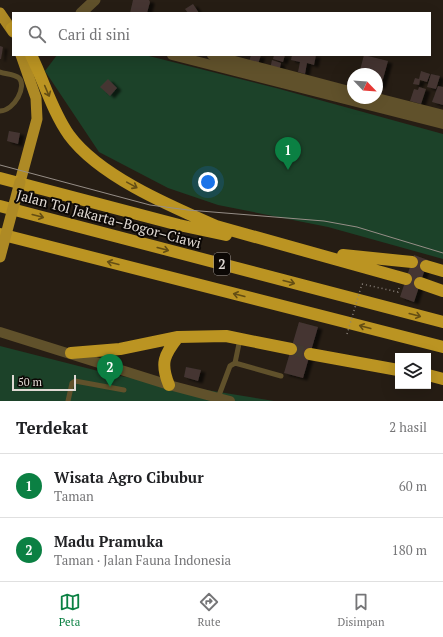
<!DOCTYPE html>
<html lang="id">
<head>
<meta charset="utf-8">
<style>
	:root { --surface:#fff; --page:#f2f2f2; --text:#202124; --muted:#757577; --line:#e0e0e0; --accent:#0b8043 }
	body { margin:0; font-family:"PT Serif",serif; background:var(--page); color:var(--text) }
	.controls { position:absolute; right:12px; bottom:12px; display:grid; overflow:hidden; border-radius:0px; box-shadow:0 4px 16px #0002 }
	.controls button { width:36px; height:36px; display:grid; place-items:center; padding:0; border:0; border-bottom:1px solid var(--line); background:var(--surface); color:var(--text); font:20px sans-serif }
	.compass { position:absolute; left:347px; top:68px; width:36px; height:36px; border-radius:50%; background:var(--surface); box-shadow:0 4px 16px #0002; rotate:115deg }
	.scale { position:absolute; left:12px; bottom:10px; width:64px; box-sizing:border-box; padding-left:4px; border:2px solid #e0d9d3; border-top:0; font-size:11px; line-height:14px; white-space:nowrap; color:#e0d9d3; -webkit-text-stroke:3px #0c0805; paint-order:stroke }
	.you { position:absolute; left:208px; top:182px; width:14px; height:14px; margin:-10px; border:3px solid #fff; border-radius:50%; background:#1a73e8; box-shadow:0 0 0 6px #1a73e833 }
	.badge { display:grid; place-items:center; width:26px; height:26px; border-radius:50%; background:var(--accent); color:#fff; font-size:13px; font-weight:700 }
	.pin { position:absolute; translate:-50% -33px; filter:drop-shadow(0 1px 2px #0008) }
	.pin::after { content:''; position:absolute; top:21px; width:14px; height:12px; background:inherit; clip-path:polygon(0 0,100% 0,50% 100%) }
	.list { margin:0; padding:0; list-style:none }
	h2 { display:flex; justify-content:space-between; align-items:center; height:52px; margin:0; padding:0 16px; font-size:17px }
	h2 small { font-size:13px; font-weight:400; color:var(--muted) }
	.list li { display:grid; grid-template-columns:26px 1fr auto; gap:12px; align-items:center; box-sizing:border-box; height:64px; padding:0 16px; border-top:1px solid var(--line) }
	.list b { display:block; font-size:15px; white-space:nowrap }
	.list p { margin:0; font-size:13px; white-space:nowrap; color:var(--muted) }
	.list em { font-size:13px; font-style:normal; color:var(--muted) }
	.icon { flex:none; width:22px; height:22px; fill:none; stroke:currentColor; stroke-width:2; stroke-linecap:round; stroke-linejoin:round }
	.map { position:relative; flex:none; width:443px; height:401px; overflow:hidden }
	.search { position:absolute; background:var(--surface); box-shadow:0 4px 16px #0002; left:12px; right:12px; top:12px; height:44px; display:flex; align-items:center; gap:10px; box-sizing:border-box; padding:0 14px; border-radius:0px; color:var(--muted); font-size:15px }
	.sheet { height:180px; background:var(--surface) }
	nav { display:flex; justify-content:space-around; align-items:center; box-sizing:border-box; height:56px; border-top:1px solid var(--line); background:var(--surface); font-size:11px; color:var(--muted) }
	nav a { display:grid; justify-items:center; gap:2px }
	nav .on { color:var(--accent) }
	.map>svg:first-child { display:block }
	.green { fill:#1c4229 }
	.building { fill:#443633; filter:url(#shadow) }
	.lines { fill:none; stroke-linecap:round; stroke-linejoin:round }
	.motorway-tunnel { stroke:#423931; stroke-width:12; stroke-dasharray:12 6; stroke-linecap:butt }
	.path { stroke:#89817a; stroke-width:1.5; stroke-dasharray:1 3; stroke-linecap:butt }
	.service { stroke:#60512b; stroke-width:5 }
	.minor { stroke:#60512b; stroke-width:10 }
	.tertiary { stroke:#60512b; stroke-width:11 }
	.trunk { stroke:#ae8a25; stroke-width:11 }
	.motorway { stroke:#bb9422; stroke-width:12 }
	.tram { stroke:#968e87; stroke-width:1 }
	.path-bridge { stroke:#89817a; stroke-width:1.5; stroke-dasharray:1 3; stroke-linecap:butt }
	.trunk-bridge { stroke:#ae8a25; stroke-width:11 }
	.oneway { stroke:#644e14 }
	.labels { text-anchor:middle; stroke-width:4; stroke-linejoin:round; paint-order:stroke }
	.shield { fill:#0c0805; stroke:#a09a95; stroke-width:1 }
	.shield-label { font-size:13px; font-weight:bold; fill:#e0d9d3 }
	.street-label { font-size:14px; fill:#e0d9d3; stroke:#0c0805 }
</style>
</head>
<body>
<div class="map">
<svg width="443" height="401" viewBox="0 0 443 401">
	<defs>
		<filter id="shadow"><feDropShadow dx="4.5" dy="2.5" stdDeviation="1" flood-color="#0009"/></filter>
	</defs>
	<rect width="100%" height="100%" fill="#261d14"/>
	<!-- green -->
	<path class="green" d="M57,55H145L276,88L443,134V259L328,227L218,205L168,188L99,152L45,71Z
		M0,346L114,375L274,401H0Z"/>
	<!-- building -->
	<path class="building" d="M133,0H149L150,2L147,13H130Z
		M193,4L199,13H188L185,9Z
		M0,46L3,47L1,59H0Z
		M251,55H261L258,64L249,62Z
		M274,55H285L283,62L273,59Z
		M292,55H316L314,65L307,63L305,74L298,72L300,62L291,60Z
		M364,55L388,61L381,86L377,85V74H359Z
		M272,60L281,63L279,72L270,69Z
		M421,71L430,74L427,82L420,80L419,85L413,84L415,78L419,79Z
		M431,74L440,76L436,89L427,87Z
		M108,79L117,88L110,96L100,87Z
		M438,86L443,87V105L432,102Z
		M419,87L426,89L421,104L410,101L414,89L418,90Z
		M9,131L20,133L18,144L7,141Z
		M414,255L428,260L414,302L400,297Z
		M299,322L318,327L303,378L284,373Z
		M186,367L201,370L198,381L184,377Z"/>
	<g class="lines">
		<!-- motorway-tunnel -->
		<path class="motorway-tunnel" d="M291,349L310,354"/>
		<!-- path -->
		<path class="path" d="M362,284L398,292L399,288"/>
		<!-- service -->
		<path class="service" d="M0,72C5,74 15,74 19,78C27,86 15,110 0,111
			M235,363L240,339
			M218,398L230,366L235,363L281,376
			M68,401L72,383L75,381L124,390"/>
		<!-- minor -->
		<path class="minor" d="M172,55L443,124
			M212,55L353,92
			M377,98L443,115
			M0,332L169,385L230,401"/>
		<!-- tertiary -->
		<path class="tertiary" d="M81,13L95,0"/>
		<!-- trunk -->
		<path class="trunk" d="M0,13L13,32
			M20,182L37,119L36,98L21,55"/>
		<!-- motorway -->
		<path class="motorway" d="M12,28L13,30
			M31,55C44,81 52,111 69,135C99,176 170,206 216,226L406,279
			M0,178L179,225L226,235
			M0,206L443,322
			M0,234L443,347
			M343,255L412,262
			M426,266L443,271
			M420,283L443,291
			M71,353L120,349L178,337L226,336L291,349
			M310,354L398,370
			M428,375L443,379
			M169,385C160,363 164,355 178,337"/>
		<!-- tram -->
		<path class="tram" d="M0,165L150,205L188,210L324,221L357,227L443,253"/>
		<!-- path-bridge -->
		<path class="path-bridge" d="M347,334L362,284"/>
		<!-- trunk-bridge -->
		<path class="trunk-bridge" d="M0,257L20,182"/>
	</g>
	<!-- one-way arrows -->
	<defs><path id="oneway-shaft" d="M-6 0H5M1.5-3L5.5 0L1.5 3" fill="none" stroke-width="1.6" stroke-linecap="round" stroke-linejoin="round"/></defs>
	<g class="oneway">
		<use href="#oneway-shaft" transform="translate(47 91) rotate(67)"/>
		<use href="#oneway-shaft" transform="translate(132 185) rotate(29)"/>
		<use href="#oneway-shaft" transform="translate(38 216) rotate(15)"/>
		<use href="#oneway-shaft" transform="translate(163 249) rotate(15)"/>
		<use href="#oneway-shaft" transform="translate(113 263) rotate(-166)"/>
		<use href="#oneway-shaft" transform="translate(289 282) rotate(15)"/>
		<use href="#oneway-shaft" transform="translate(239 295) rotate(-166)"/>
		<use href="#oneway-shaft" transform="translate(415 315) rotate(15)"/>
		<use href="#oneway-shaft" transform="translate(365 327) rotate(-165)"/>
	</g>
	<g class="labels">
		<!-- shield labels -->
		<rect class="shield" x="214" y="253" width="16" height="22" rx="3"/>
		<g class="shield-label">
			<text x="222" y="269">2</text>
		</g>
		<!-- street labels -->
		<g class="street-label">
			<text transform="translate(109 219) rotate(15)" y="5">Jalan Tol Jakarta–Bogor–Ciawi</text>
		</g>
	</g>
</svg>
<div class="controls">
<button><svg class="icon" aria-label="layers" viewBox="0 0 24 24"><path d="M12 4l9 5-9 5-9-5zM3 14l9 5 9-5"/></svg></button>
</div>
<svg class="compass" viewBox="-18 -18 36 36"><path d="M0-13l5 13h-10z" fill="#e53935"/><path d="M0 13l5-13h-10z" fill="#757577"/></svg>
<div class="scale">50 m</div>
<div class="you"></div>
<div class="pin badge" style="left:288px;top:170px">1</div>
<div class="pin badge" style="left:110px;top:387px">2</div>
<div class="search"><svg class="icon" aria-label="search" viewBox="0 0 24 24"><circle cx="10" cy="10" r="6"/><path d="M15 15l6 6"/></svg>Cari di sini</div>
</div>
<section class="sheet">
<h2>Terdekat<small>2 hasil</small></h2>
<ul class="list">
<li><span class="badge">1</span><div><b>Wisata Agro Cibubur</b><p>Taman</p></div><em>60 m</em></li>
<li><span class="badge">2</span><div><b>Madu Pramuka</b><p>Taman · Jalan Fauna Indonesia</p></div><em>180 m</em></li>
</ul>
</section>
<nav>
<a class="on"><svg class="icon" aria-label="map" viewBox="0 0 24 24"><path d="M3 6l6-2 6 2 6-2v14l-6 2-6-2-6 2zM9 4v14M15 6v14"/></svg>Peta</a>
<a><svg class="icon" aria-label="directions" viewBox="0 0 24 24"><path d="M12 3l9 9-9 9-9-9zM9 14v-3h6M13 9l2 2-2 2"/></svg>Rute</a>
<a><svg class="icon" aria-label="saved" viewBox="0 0 24 24"><path d="M7 4h10v16l-5-4-5 4z"/></svg>Disimpan</a>
</nav>
</body>
</html>
